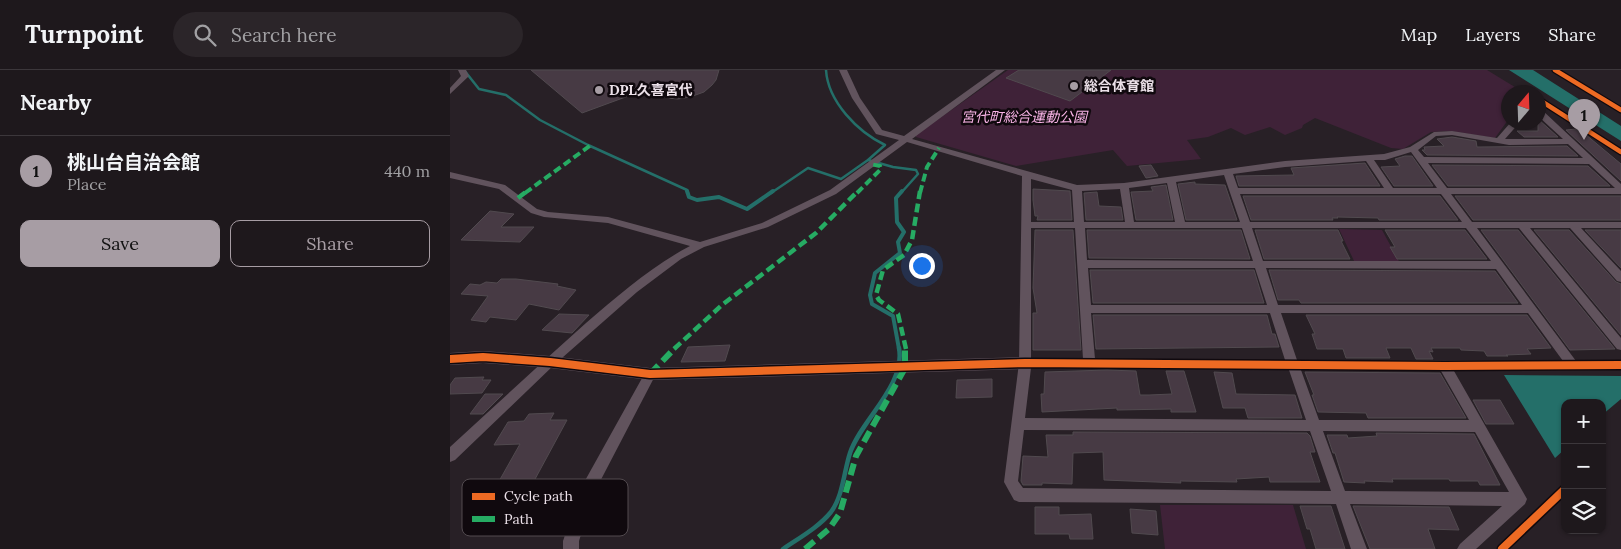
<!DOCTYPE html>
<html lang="en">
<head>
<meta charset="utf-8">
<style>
	:root { --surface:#1e181c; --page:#2b2529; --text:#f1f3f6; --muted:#a1a0a3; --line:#3c373b; --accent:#a79da4 }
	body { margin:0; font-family:Lora,"Noto Sans JP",serif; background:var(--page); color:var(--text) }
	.controls { position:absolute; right:15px; bottom:15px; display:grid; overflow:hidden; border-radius:10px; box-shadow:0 1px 4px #0004 }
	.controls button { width:45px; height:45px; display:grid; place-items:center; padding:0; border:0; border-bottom:1px solid var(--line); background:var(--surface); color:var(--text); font:25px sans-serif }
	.compass { position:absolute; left:1051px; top:15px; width:45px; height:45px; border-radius:50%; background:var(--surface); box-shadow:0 1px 4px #0004; rotate:19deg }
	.you { position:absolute; left:471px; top:195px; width:18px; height:18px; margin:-12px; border:4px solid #fff; border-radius:50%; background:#1a73e8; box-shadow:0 0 0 8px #1a73e833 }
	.badge { display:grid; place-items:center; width:32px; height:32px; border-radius:50%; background:var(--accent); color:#111; font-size:16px; font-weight:700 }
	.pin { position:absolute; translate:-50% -41px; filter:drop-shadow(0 1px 2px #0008) }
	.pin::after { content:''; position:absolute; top:26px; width:18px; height:15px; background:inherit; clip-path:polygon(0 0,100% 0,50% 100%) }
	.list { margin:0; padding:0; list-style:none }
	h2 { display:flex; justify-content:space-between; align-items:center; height:65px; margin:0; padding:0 20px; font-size:21px }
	h2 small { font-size:16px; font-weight:400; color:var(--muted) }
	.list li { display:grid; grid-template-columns:32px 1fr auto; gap:15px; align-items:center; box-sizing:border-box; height:70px; padding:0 20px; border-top:1px solid var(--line) }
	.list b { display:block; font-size:19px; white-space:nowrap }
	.list p { margin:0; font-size:16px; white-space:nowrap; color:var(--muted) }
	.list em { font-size:16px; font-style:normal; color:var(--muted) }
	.actions { display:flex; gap:10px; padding:15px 20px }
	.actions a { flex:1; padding:11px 0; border:1px solid var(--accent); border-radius:10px; text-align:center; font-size:18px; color:var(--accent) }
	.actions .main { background:var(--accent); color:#111 }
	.icon { flex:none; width:28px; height:28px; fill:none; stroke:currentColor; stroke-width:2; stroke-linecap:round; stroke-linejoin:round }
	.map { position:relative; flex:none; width:1171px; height:479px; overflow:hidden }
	header { display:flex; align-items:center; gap:30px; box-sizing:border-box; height:70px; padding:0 25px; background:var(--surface); border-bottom:1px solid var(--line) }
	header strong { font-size:24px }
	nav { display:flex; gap:28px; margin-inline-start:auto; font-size:18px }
	.search { width:350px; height:45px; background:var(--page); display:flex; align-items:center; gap:12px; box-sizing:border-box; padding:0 18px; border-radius:28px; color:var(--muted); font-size:19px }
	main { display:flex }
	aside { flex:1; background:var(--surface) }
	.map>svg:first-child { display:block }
	.green { fill:#3f2238 }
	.water { fill:#246f69 }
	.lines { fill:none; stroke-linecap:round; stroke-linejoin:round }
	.stream-far2 { stroke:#246f69; stroke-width:2.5 }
	.stream-far1 { stroke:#246f69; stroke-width:4 }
	.stream { stroke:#246f69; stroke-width:4.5 }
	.building { fill:#473a44; stroke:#514a4f }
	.minor { fill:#61535d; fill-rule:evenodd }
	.tertiary { fill:#61535d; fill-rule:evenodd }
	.quiet-far2 { stroke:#26ab63; stroke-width:4; stroke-dasharray:8 4; stroke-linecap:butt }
	.quiet-far1 { stroke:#26ab63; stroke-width:4.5; stroke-dasharray:9 4.5; stroke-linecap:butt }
	.quiet { stroke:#26ab63; stroke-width:6; stroke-dasharray:12 6; stroke-linecap:butt }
	.cycleway-far1-casing { stroke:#10090e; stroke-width:7 }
	.cycleway-casing { stroke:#10090e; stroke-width:11 }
	.cycleway-far1 { stroke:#ed6a23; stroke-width:4.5 }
	.cycleway { stroke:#ed6a23; stroke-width:8 }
	.poi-dot { fill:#a79da4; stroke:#10090e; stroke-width:2 }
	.labels { text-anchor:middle; stroke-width:5; stroke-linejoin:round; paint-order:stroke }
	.far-poi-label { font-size:14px; font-weight:bold; fill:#ebe0e8; stroke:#10090e; text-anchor:start }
	.far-park-label { font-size:14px; font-style:italic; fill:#f8b3e6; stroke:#10090e }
	.key { fill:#10090e; stroke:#524a4f; stroke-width:1 }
	.key-label { font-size:14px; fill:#ebe0e8 }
</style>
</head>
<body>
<header>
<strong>Turnpoint</strong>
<div class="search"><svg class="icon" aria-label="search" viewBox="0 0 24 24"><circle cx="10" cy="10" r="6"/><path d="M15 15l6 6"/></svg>Search here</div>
<nav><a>Map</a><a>Layers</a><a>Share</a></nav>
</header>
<main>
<aside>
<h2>Nearby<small></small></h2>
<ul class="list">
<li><span class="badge">1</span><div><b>桃山台自治会館</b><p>Place</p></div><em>440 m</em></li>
</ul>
<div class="actions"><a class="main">Save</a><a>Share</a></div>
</aside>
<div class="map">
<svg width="1171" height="479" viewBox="0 0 1171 479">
	<rect width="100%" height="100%" fill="#282026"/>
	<!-- green -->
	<path class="green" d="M558,0H1037L1073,22H1058V50L1045,68L1001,61L981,62L953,79L941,78L865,48L853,55L852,58L835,65L820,57L795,65L781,58L758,67L737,70L751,89L677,96L663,80L566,96L466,67V65Z
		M889,159L932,160L950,193H905Z
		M710,435H843L856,479H715Z"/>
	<!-- water -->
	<path class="water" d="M1059,0H1083L1171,56V71Z
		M1054,305L1171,306V329L1152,345V333H1115V379L1105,388Z"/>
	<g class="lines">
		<!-- stream-far2 -->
		<path class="stream-far2" d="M14,0L29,19L56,25L90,50L138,75L237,120L238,123
			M376,0C378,32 408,62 435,75L418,90L443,97L466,100L468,104L451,123
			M321,123L358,98L391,109L418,90"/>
		<!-- stream-far1 -->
		<path class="stream-far1" d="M237,121L239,127L247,130L269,127L297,139L323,121
			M449,279L443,246L422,234L420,225L425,203L450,183L448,172L454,162L447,152L446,128L452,121"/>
		<!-- stream -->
		<path class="stream" d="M333,479C349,468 369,457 381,442C393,426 394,401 400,383C411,350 456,315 449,278"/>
	</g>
	<!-- building -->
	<path class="building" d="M81,0H269L266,10L262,15L254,22L240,27L228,29L217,28L204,24L200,18L132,43Z
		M569,0H661L620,31L556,8Z
		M1088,49L1108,67H1074L1067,61H1088Z
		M1126,59L1132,64H1135L1171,94V111L1116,60Z
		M1002,67L1026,71L1027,77L1117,76L1128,86L977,85L972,80H975L974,77L994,76L987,69Z
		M955,86H962L983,116H944L931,97L950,96L945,89Z
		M915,93L930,116H789L786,106L844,105L841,98Z
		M701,95L708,106L696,108L689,96Z
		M982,95L1138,96L1160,116H998Z
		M745,112V114L775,115L787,150H736L728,114Z
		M716,115L723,150H686L681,122L703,121L701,117Z
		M583,119L620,121L622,150H587L588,146H585L583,130Z
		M647,122L649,136L671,137L673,150H636L634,123Z
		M793,126H990L1008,150H929L928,148L887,147L888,148H882L883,150H801Z
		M1005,126H1171V150H1023Z
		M40,141L64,144L51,157H84L70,172L11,170Z
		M585,160H623L631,280H583V243H587L583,218Z
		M637,160H791L800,189L639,188Z
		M805,160H888L893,171H891L900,189H814Z
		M935,160H1015L1037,189H947L940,177H945Z
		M1031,160H1068L1165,279L1120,280Z
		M1084,160H1119L1166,212L1171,214V265Z
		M1135,160H1171V198Z
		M640,200H804L814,233H643Z
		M819,200L1045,201L1068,233H851L849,230H828Z
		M51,209H66L108,214L107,216L126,220L109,240L79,234L66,250L40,247L36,252L21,250L38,226L11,224L20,214L30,215L36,212L47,213Z
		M109,244L139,245L122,263L92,260Z
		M643,245H817L822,264H825L829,277L646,279Z
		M856,245H1077L1101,278L1077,279L1081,284L1056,285L1058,286H1037L1034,281L1011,280L1010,278H981L983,282L979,281L983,289H966L961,278H936L940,288H896L893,279H867L862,264H865Z
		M280,275L275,291L231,292L238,277Z
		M657,300L686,301L690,325H699L722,324L716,301H734L746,342H721V339L667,340V338L592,342L591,324H594L595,302Z
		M764,302L782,303L786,324L845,325L852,348H798L795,338H773Z
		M855,302L990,303L1016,348H918L916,343L868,342L862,325H864Z
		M34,307L32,310H41L32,323L0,324V315L5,308Z
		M542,309V327L506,328L507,310Z
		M35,324H53L33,344H20Z
		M1023,330H1050L1064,354H1036Z
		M104,343L100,350H117L84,411L48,413L70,374L44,375L58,352L74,351L79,344Z
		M623,362L857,363L860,366L865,382H860L870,412H820L819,407L786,409L787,412L730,411L731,413L654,410L653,382L623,383L622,414L592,413V415H573L571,411L573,386L598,387L596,365H623Z
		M926,363L1024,364L1050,415H1030L1028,411H1000L999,409H942L943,412L914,411L915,413L894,412L885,383H883L877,365H897L898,368L927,366Z
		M850,436H881L895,479H866L860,459H857Z
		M903,436L999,437L1009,460L978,459L985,479H920Z
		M585,437H609V445L641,444L643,469H620L619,464H585Z
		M680,439L706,441L708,465L682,463Z"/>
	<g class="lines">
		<!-- minor -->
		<path class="minor" d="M8,0H16L19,6L0,24V18L11,6Z
			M389,0H397L410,28L432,60L454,66L546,0H555L462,69L627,115L674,113L835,91L934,84L960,77L984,62L1002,61L1047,68L1061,52H1070L1055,69H1113L1088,46V39H1091L1171,114V124H1001L1022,152H1171V158H1131L1171,201V212L1167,211L1120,158H1080L1171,268V280L1167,279L1069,158H1027L1126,291L1171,290V300L1004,301L1077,429L1075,434L1026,479H1007L1010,474L1052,436L900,434L917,479H901L886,434L569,432L564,430L554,412L569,293L572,106L457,72L386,124L318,157L254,177L231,189L187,222L104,295L5,390L0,392V377C45,336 90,294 136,253C169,225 202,196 240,176L158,153L94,147L81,143L49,119L0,108V102L55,115L87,139L98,142L158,147L250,172L312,153L380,120L449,70L426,64L402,28ZM1002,65L1059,75L1118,74L1133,88L974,87L968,80L986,66ZM961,82L987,118H943L924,90H935ZM916,91L934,118H788L783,104L835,97ZM978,93L1139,94L1165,118H997ZM774,105L790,152H735L726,112ZM581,109L622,120L624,152H581ZM717,113L725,152H684L679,118ZM670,119L675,152H634L632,121ZM790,124H991L1012,152H800ZM581,158H625L633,289L581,288ZM635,158H792L803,191L637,190ZM802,158H1016L1041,191H813ZM638,198H805L817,235H641ZM816,198L1046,199L1072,235H828ZM641,243H820L835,290L645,289ZM831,243H1078L1113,291L847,290ZM581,298L839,300L856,350L575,348ZM851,300L991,301L1019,350H869ZM574,360L860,361L881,421L573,418L568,411ZM873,361L1025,362L1059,422L895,421Z
			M200,299L204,301L206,304L144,423L129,471V479H113V471L132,416L196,301Z"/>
		<!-- tertiary -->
		<path class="tertiary" d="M33,281L100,286L200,298L575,287L580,289L582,293L580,297L575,299L200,310L100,298L33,293L0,295V283Z"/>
		<!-- quiet-far2 -->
		<path class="quiet-far2" d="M75,123L141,75
			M407,123L431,99L430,96L420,94
			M470,123L477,97L489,78"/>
		<!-- quiet-far1 -->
		<path class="quiet-far1" d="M68,128L77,121
			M224,279L272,235L366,163L408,121
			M456,279L448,244L429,230L426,225L433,200L454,185L462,170L470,121"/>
		<!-- quiet -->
		<path class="quiet" d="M200,304L225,278
			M355,479L379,459L390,443L406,386L455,298V278"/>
		<defs>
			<path id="cycleway-far1" d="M1105,0L1171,40
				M1088,29L1171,82"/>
			<path id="cycleway" d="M0,289L33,287L100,292L200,304L575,293L995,296L1171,295
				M1052,479L1115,419"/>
		</defs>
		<!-- cycleway-far1 casing -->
		<use href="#cycleway-far1" class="cycleway-far1-casing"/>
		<!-- cycleway casing -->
		<use href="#cycleway" class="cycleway-casing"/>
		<!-- cycleway-far1 -->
		<use href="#cycleway-far1" class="cycleway-far1"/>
		<!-- cycleway -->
		<use href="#cycleway" class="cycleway"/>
	</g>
	<!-- markers -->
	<g class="poi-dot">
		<circle cx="624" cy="16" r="5"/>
		<circle cx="149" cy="20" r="5"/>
	</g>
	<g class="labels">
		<!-- far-poi labels -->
		<g class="far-poi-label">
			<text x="634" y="21">総合体育館</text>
			<text x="159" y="25">DPL久喜宮代</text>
		</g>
		<!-- far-park labels -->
		<g class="far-park-label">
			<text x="574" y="52">宮代町総合運動公園</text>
		</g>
	</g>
	<!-- legend -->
	<rect x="12" y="409" width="166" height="57" rx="8" class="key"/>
	<rect x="22" y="423" width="23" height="7" fill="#ed6a23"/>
	<rect x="22" y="446" width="23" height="6" fill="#26ab63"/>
	<g class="key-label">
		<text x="54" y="431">Cycle path</text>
		<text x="54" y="454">Path</text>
	</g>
</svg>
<div class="controls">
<button>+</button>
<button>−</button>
<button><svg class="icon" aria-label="layers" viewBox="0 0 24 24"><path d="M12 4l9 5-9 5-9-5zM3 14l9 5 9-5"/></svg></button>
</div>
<svg class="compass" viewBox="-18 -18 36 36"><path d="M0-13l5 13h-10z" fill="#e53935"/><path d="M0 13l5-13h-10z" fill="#a1a0a3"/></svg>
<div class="you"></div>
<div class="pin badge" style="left:1134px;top:70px">1</div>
</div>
</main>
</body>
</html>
